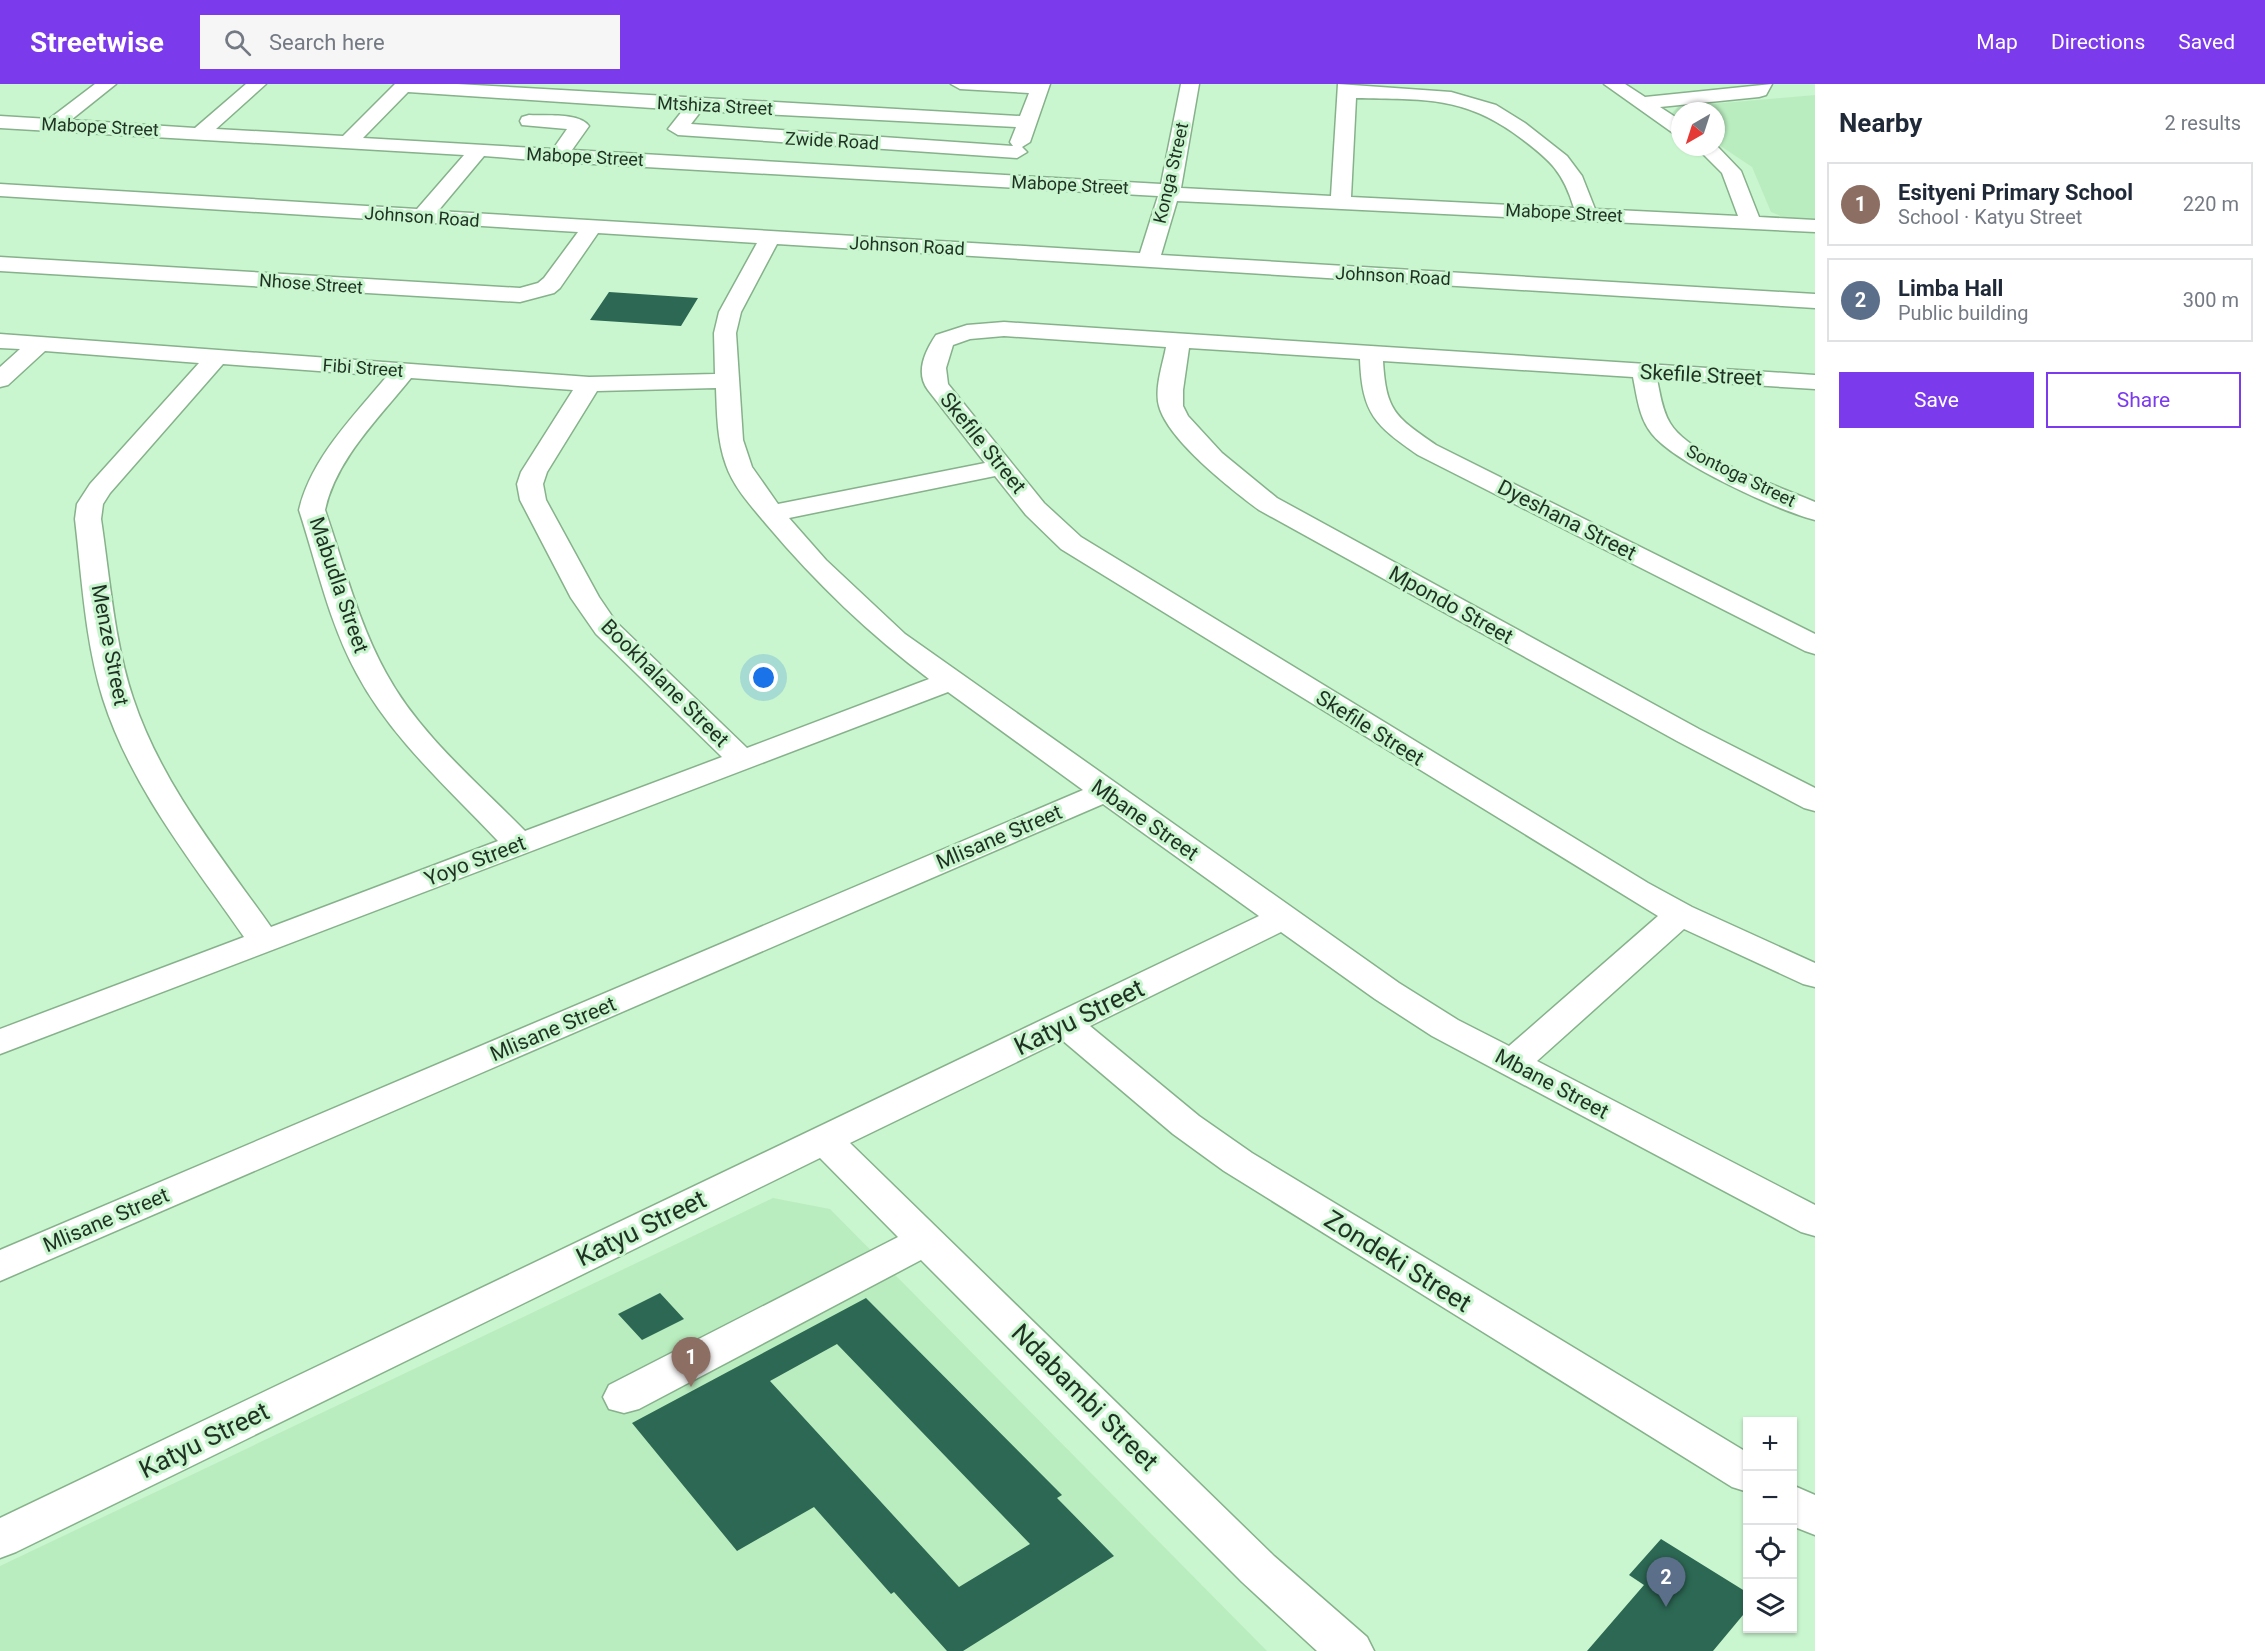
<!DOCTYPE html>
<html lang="en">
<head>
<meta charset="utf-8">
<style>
	:root { --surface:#fff; --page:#f6f6f7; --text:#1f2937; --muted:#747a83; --line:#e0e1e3; --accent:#7c3aed }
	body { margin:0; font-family:Roboto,sans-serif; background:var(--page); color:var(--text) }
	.controls { position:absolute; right:18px; bottom:18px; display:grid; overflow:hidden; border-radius:0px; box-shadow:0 2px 4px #0004 }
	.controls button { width:54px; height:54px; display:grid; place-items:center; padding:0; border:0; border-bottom:2px solid var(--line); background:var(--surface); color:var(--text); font:30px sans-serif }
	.compass { position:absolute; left:1671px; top:18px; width:54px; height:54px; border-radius:50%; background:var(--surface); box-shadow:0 2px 4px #0004; rotate:219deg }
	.you { position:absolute; left:764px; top:594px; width:21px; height:21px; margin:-15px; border:4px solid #fff; border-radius:50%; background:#1a73e8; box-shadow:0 0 0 9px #1a73e833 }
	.badge { display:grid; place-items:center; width:39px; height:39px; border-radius:50%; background:var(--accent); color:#fff; font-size:20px; font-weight:700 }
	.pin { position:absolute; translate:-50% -50px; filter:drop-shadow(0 2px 3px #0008) }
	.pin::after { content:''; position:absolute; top:32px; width:21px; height:18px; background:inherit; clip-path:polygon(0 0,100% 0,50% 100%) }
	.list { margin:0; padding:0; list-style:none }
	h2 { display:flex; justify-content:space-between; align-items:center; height:78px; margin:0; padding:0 24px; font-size:26px }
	h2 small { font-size:20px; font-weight:400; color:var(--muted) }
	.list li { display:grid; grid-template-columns:39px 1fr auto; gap:18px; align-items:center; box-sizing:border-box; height:84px; margin:0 12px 12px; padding:0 12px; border:2px solid var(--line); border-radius:0px }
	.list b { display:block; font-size:22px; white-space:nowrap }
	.list p { margin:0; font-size:20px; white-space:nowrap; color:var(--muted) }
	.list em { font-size:20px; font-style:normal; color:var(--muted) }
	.actions { display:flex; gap:12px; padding:18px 24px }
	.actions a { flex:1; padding:14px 0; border:2px solid var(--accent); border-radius:0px; text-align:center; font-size:21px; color:var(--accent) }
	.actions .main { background:var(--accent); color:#fff }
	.icon { flex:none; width:33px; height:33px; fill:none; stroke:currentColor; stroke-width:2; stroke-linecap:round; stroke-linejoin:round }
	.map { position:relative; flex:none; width:1815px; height:1567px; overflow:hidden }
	header { display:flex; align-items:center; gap:36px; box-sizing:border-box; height:84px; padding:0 30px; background:var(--accent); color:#fff }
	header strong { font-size:28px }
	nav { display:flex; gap:33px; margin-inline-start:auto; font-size:21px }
	.search { width:420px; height:54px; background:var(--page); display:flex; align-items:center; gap:15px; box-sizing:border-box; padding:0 21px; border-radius:0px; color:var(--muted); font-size:22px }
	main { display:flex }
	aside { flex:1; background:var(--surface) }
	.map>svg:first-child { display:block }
	.built { fill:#b9edbf }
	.building { fill:#2c6853; fill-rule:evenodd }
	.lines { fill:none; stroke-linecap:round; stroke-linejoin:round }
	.minor-casing { stroke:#86b18b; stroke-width:3 }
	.minor { fill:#fff; fill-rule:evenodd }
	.labels { text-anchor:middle; stroke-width:6; stroke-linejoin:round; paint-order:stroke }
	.far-street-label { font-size:18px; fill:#1f3122; stroke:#c9f6ce }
	.street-label { font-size:21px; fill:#1f3122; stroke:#c9f6ce }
	.near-street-label { font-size:26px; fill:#1f3122; stroke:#c9f6ce }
</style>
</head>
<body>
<header>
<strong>Streetwise</strong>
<div class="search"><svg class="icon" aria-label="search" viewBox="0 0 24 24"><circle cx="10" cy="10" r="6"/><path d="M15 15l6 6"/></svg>Search here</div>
<nav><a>Map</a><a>Directions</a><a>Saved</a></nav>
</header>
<main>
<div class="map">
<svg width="1815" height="1567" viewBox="0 0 1815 1567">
	<rect width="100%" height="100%" fill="#c9f6ce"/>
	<!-- built -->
	<path class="built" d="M1815,11V137L1783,133L1771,128L1752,83L1716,59V27H1680V36L1671,30L1678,23Z
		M773,1114L830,1125L1267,1567H0V1482Z"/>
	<!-- building -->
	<path class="building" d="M609,208L698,214L681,242L590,236Z
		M660,1209L684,1235L642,1256L618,1230Z
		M866,1214L1062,1411L1057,1414L1114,1472L963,1567H947L894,1508L891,1510L814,1423L737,1467L632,1339ZM837,1260L1030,1460L959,1503L770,1297Z
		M1661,1455L1748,1509V1525L1713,1567H1587L1644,1501L1629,1491Z"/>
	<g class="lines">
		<defs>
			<path id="minor" d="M95,0H116L71,36L195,44L246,0H266L216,45L343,52L395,0H457L1020,32L1029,9L960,5L951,0H1050L1030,58L1022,63L1027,68L1017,74L678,51L668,45L683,26L408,8L363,54L553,65L567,45L522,41L520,37L522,33L529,31C545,32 579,28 589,42L572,66L1161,100L1181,0H1199L1181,104L1331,112L1338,0L1451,8L1496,21L1525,39L1567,72L1582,92L1595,125L1738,132L1722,89L1696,63L1716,61L1741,87L1759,133L1815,136V148L1177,117L1161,171L1815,210V224L777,160L741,228L736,249L743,356L752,383L778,420L985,379L928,306C915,289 925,267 936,251L967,241L1004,238L1815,291V305L1657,295C1660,309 1662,326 1670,339C1690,373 1779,402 1815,418V436C1777,426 1676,380 1652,350C1639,334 1637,313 1633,293L1383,277C1386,328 1396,333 1436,361L1815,550V570L1805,567L1418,371C1375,341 1362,330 1360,275L1189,264L1183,306V322L1188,332L1222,369L1277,414L1699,645L1815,704V727L1804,724L1677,657L1259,426C1231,405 1168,356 1159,322C1154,304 1163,280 1166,263L1004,252L970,255L953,261L946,284L948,300L1044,419L1081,453L1648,799L1692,823L1815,879V903L1803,900L1684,845L1537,977L1815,1121V1152L1801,1148L1432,952L1375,915L1281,848L1090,942L1199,1032L1252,1069L1748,1369V1408L1732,1403L1224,1087L1173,1050L1062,956L850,1059L1274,1472L1367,1553L1374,1567H1317L1242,1498L921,1176L639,1325L624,1329L609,1325L603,1313L609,1301L898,1153L820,1074L16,1468L0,1474V1434L1259,832L1103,720L0,1197V1166L1083,706L948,608L0,970V945L244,853C192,778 131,703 103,615C85,557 82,495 75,435L77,420L90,400L199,279L45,267L8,301L0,303V283L20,265L0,264V250L589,293L715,290L714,249L719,228L757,159L598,149L560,204L554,209L520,218L0,187V173L520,204L538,199L544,194L578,148L0,112V100L417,125L464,71L0,44V32L49,35ZM1356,14C1425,16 1464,11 1522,55C1551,77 1563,88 1574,124L1351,113ZM701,27L1016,43L1010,58L1013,62L691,40ZM484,72L558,78L1158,112L1140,169L438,127ZM223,280L387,292C354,332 311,374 299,426C317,481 329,539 357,590C391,654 449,705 498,757L271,843C220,771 161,699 133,614C114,557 110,495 101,435L103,420L110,409ZM411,294L573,306L521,388L517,400L520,416L571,514L596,550L722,673L525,747C477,698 419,650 386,589C358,538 344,481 325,426C336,375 379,334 411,294ZM716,304C717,330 717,356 726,381C734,404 752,423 767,441C816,499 869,550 929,595L747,664L616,538L599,513L546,416L543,400L547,388L597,307ZM995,392L1026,431L1061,465L1658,832L1509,962L1458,936L1399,899L905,550L826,476L789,434Z
				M1604,0H1625L1645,13L1772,0L1766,11L1759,13L1660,23L1680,36V51L1673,49Z
				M1792,1401L1815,1411V1451L1792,1442Z"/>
		</defs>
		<!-- minor casing -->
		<use href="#minor" class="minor-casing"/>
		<!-- minor -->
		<use href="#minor" class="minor"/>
	</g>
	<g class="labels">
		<!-- far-street labels -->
		<g class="far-street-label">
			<text transform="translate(715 22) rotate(3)" y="6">Mtshiza Street</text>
			<text transform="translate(100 43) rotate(3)" y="6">Mabope Street</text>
			<text transform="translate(832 57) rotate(3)" y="6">Zwide Road</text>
			<text transform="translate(585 73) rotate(3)" y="6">Mabope Street</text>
			<text transform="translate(1171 89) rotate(-77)" y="6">Konga Street</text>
			<text transform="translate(1070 101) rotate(3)" y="6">Mabope Street</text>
			<text transform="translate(1564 129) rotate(3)" y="6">Mabope Street</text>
			<text transform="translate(422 133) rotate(4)" y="6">Johnson Road</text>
			<text transform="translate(907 162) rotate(3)" y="6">Johnson Road</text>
			<text transform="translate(1393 192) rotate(3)" y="6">Johnson Road</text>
			<text transform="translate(311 200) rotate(4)" y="6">Nhose Street</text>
			<text transform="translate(363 284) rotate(4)" y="6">Fibi Street</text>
			<text transform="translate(1741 392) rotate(26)" y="6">Sontoga Street</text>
		</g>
		<!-- street labels -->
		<g class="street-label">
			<text transform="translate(1701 291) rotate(3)" y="7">Skefile Street</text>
			<text transform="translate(983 359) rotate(51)" y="7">Skefile Street</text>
			<text transform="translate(1567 436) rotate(27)" y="7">Dyeshana Street</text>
			<text transform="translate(339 501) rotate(71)" y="7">Mabudla Street</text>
			<text transform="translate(1451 521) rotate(29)" y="7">Mpondo Street</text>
			<text transform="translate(110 561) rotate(79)" y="7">Menze Street</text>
			<text transform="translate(665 599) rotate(45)" y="7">Bookhalane Street</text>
			<text transform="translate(1370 644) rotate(32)" y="7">Skefile Street</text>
			<text transform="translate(1145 736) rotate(35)" y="7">Mbane Street</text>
			<text transform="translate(999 753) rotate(-23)" y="7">Mlisane Street</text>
			<text transform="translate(475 777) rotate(-21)" y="7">Yoyo Street</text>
			<text transform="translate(553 945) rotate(-23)" y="7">Mlisane Street</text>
			<text transform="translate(1552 1000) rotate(28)" y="7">Mbane Street</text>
			<text transform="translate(106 1136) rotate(-23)" y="7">Mlisane Street</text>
		</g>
		<!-- near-street labels -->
		<g class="near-street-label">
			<text transform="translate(1079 933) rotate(-26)" y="9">Katyu Street</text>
			<text transform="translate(641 1144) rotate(-26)" y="9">Katyu Street</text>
			<text transform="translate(1398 1177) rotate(32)" y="9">Zondeki Street</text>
			<text transform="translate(1085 1313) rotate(45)" y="9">Ndabambi Street</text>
			<text transform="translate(204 1356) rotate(-26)" y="9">Katyu Street</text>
		</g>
	</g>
</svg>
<div class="controls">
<button>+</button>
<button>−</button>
<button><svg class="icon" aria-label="locate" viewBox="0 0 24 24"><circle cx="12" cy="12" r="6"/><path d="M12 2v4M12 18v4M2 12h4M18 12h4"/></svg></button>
<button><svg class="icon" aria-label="layers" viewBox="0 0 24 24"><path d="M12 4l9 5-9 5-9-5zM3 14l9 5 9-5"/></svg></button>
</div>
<svg class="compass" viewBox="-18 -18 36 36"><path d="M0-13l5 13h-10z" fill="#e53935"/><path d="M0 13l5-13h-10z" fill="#747a83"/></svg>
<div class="you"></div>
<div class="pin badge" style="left:691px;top:1303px;background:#8d6e63">1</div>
<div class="pin badge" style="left:1666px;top:1523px;background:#5c6f8a">2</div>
</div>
<aside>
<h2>Nearby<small>2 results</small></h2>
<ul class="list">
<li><span class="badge" style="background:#8d6e63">1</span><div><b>Esityeni Primary School</b><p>School · Katyu Street</p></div><em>220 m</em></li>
<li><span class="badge" style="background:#5c6f8a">2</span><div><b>Limba Hall</b><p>Public building</p></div><em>300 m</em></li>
</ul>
<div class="actions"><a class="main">Save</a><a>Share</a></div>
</aside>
</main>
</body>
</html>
